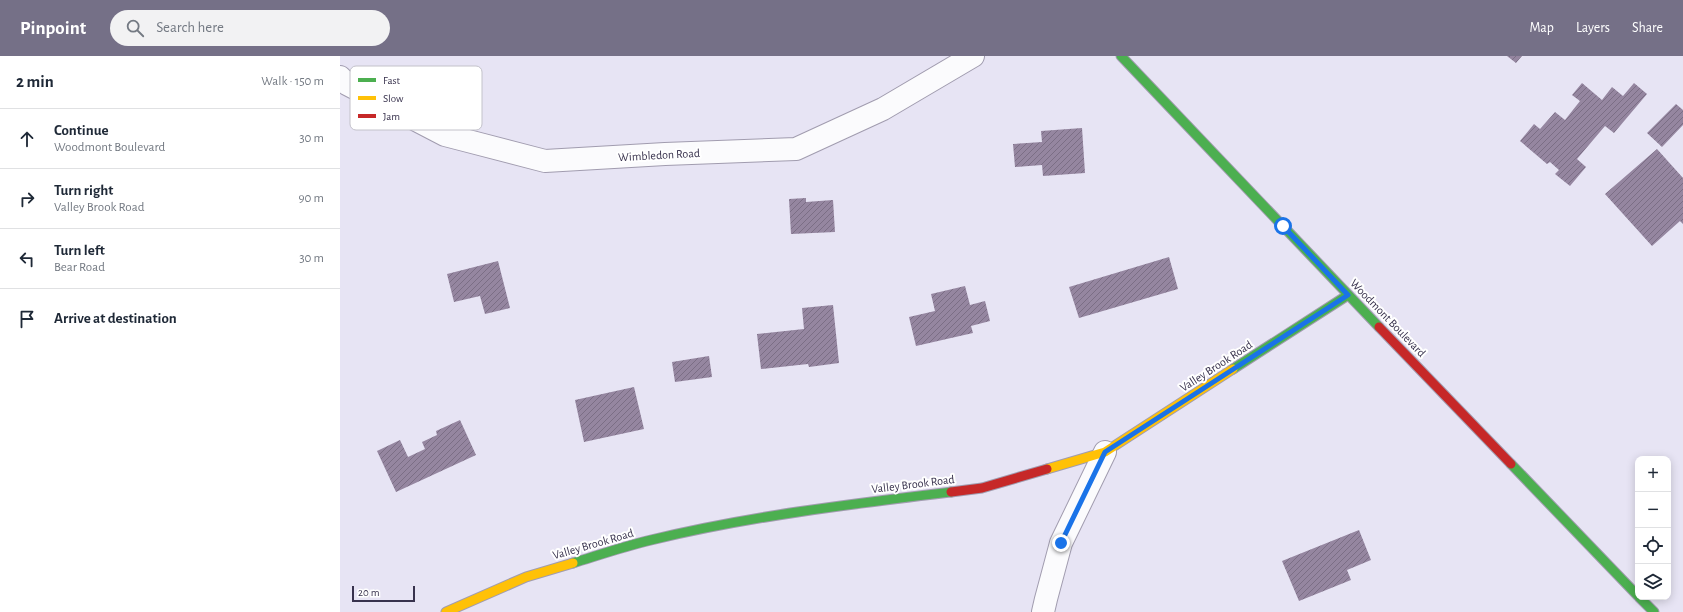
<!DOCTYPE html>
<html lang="en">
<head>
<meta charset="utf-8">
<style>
	:root { --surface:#fff; --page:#f2f2f3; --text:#1f2937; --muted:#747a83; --line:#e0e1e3; --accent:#757087 }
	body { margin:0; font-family:"Alegreya Sans",sans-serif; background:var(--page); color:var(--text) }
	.controls { position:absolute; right:12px; bottom:12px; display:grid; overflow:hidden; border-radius:8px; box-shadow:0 2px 10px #0003 }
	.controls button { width:36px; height:36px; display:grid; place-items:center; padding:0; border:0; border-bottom:1px solid var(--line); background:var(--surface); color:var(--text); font:20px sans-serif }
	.scale { position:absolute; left:12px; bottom:10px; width:63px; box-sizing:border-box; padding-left:4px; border:2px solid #38324d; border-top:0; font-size:11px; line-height:14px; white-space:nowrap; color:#38324d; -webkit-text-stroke:3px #fff; paint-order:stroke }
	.stop { position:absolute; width:12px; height:12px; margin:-9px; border:3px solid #1a73e8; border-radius:50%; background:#fff }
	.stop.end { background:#1a73e8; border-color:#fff; box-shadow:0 1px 4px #0008 }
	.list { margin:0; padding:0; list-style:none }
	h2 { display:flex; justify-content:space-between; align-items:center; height:52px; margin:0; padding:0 16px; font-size:17px }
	h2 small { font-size:13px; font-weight:400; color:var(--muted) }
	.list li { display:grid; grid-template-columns:26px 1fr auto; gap:12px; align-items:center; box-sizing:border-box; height:60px; padding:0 16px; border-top:1px solid var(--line) }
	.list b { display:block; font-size:15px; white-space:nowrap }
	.list p { margin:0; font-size:13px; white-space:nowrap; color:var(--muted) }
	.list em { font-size:13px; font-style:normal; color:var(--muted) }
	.icon { flex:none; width:22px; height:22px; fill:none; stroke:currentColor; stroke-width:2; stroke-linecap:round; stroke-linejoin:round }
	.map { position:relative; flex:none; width:1343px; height:556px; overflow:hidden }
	header { display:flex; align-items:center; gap:24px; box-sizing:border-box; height:56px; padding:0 20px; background:var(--accent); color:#fff }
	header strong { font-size:19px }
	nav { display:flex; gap:22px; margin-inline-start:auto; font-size:14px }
	.search { width:280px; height:36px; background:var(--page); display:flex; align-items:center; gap:10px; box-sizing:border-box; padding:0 14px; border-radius:22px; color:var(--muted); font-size:15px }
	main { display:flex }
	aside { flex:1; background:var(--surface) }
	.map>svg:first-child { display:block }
	.building { fill:url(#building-hatch) }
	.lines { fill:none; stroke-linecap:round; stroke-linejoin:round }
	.street-casing { stroke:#a19caf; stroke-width:24 }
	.fast-casing { stroke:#a19caf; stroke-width:11 }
	.slow-casing { stroke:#a19caf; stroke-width:11 }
	.jam-casing { stroke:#a19caf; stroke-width:11 }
	.street { stroke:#fbfbfd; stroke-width:22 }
	.fast { stroke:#4caf50; stroke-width:9 }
	.slow { stroke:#ffc107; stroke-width:9 }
	.jam { stroke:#c62828; stroke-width:9 }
	.route { stroke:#1a73e8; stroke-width:5 }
	.labels { text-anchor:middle; stroke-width:4; stroke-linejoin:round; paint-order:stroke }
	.street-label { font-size:12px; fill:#38324d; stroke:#fff }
	.key { fill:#fff; stroke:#c3c2ca; stroke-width:1 }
	.key-label { font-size:11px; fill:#38324d }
</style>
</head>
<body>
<header>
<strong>Pinpoint</strong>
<div class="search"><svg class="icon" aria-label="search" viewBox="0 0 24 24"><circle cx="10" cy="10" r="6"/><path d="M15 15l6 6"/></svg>Search here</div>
<nav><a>Map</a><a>Layers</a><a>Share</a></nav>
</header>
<main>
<aside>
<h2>2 min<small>Walk · 150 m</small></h2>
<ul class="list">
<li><svg class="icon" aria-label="ahead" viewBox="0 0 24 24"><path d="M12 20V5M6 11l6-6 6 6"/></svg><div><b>Continue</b><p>Woodmont Boulevard</p></div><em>30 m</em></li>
<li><svg class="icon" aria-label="right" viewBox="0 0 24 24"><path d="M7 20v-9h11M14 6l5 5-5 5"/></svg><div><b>Turn right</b><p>Valley Brook Road</p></div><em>90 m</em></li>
<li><svg class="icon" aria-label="left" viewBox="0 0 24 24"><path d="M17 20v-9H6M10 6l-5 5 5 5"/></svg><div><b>Turn left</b><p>Bear Road</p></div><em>30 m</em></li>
<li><svg class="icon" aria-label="arrive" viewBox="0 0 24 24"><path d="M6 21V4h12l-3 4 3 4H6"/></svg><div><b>Arrive at destination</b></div></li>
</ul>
</aside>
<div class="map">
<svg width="1343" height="556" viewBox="0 0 1343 556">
	<defs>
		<pattern id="building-hatch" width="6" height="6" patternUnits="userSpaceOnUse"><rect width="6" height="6" fill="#9586a0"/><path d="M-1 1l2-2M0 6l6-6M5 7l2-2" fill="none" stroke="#7b6e85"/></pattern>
	</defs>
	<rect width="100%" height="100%" fill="#e7e4f4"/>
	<!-- building -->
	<path class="building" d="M1167,0H1182L1176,7Z
		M1242,27L1262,44L1272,31L1283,40L1294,27L1307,38L1274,77L1265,70L1237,103L1246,111L1230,130L1215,118L1219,114L1210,106L1207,108L1180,85L1194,68L1200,73L1215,56L1225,64L1240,45L1232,39Z
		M1336,48L1343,54V69L1322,91L1307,77Z
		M742,72L745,117L703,120L702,109L675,111L673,88L702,86L701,75Z
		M1317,93L1343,122V168L1340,165L1312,190L1265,138Z
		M466,142V146L493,144L495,176L451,178L449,143Z
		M829,201L838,233L739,262L729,231Z
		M158,205L170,252L145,258L140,240L114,246L107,218Z
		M625,230L630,249L645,245L650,265L631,270L633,277L576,290L569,261L595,255L591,238Z
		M493,249L499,307L469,311L468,308L421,313L417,278L464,273L462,252Z
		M369,300L372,321L335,326L332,306Z
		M294,331L304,373L244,386L235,344Z
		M120,364L136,399L56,436L37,395L60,384L68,401L85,393L82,386L97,379L96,375Z
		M1019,474L1031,504L1007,514L1011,524L959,545L942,505Z"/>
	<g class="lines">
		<defs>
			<path id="street" d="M0,21L7,28L105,79L205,105L325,98L456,93L543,53L633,0
				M703,556L706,543L721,487L765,396"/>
			<path id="fast" d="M781,0L1039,271
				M893,313L1008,239
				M1171,408L1298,540
				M233,507C259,499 285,490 311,484C410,460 511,448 611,436
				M1299,541L1314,556"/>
			<path id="slow" d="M707,413L765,396L893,313
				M106,556L186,521L233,507"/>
			<path id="jam" d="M1039,271L1171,408
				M611,436L642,432L707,413"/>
		</defs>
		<!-- street casing -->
		<use href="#street" class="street-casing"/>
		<!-- fast casing -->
		<use href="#fast" class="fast-casing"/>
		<!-- slow casing -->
		<use href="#slow" class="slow-casing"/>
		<!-- jam casing -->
		<use href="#jam" class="jam-casing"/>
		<!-- street -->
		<use href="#street" class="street"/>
		<!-- fast -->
		<use href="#fast" class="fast"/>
		<!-- slow -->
		<use href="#slow" class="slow"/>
		<!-- jam -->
		<use href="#jam" class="jam"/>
	</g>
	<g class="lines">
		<!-- route -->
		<path class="route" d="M721,487L765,396L1008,239L943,170"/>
	</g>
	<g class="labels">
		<!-- street labels -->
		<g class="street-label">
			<text transform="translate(319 99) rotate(-3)" y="4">Wimbledon Road</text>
			<text transform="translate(1048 262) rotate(46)" y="4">Woodmont Boulevard</text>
			<text transform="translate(876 310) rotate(-33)" y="4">Valley Brook Road</text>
			<text transform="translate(573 428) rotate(-7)" y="4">Valley Brook Road</text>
			<text transform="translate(253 488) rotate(-16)" y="4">Valley Brook Road</text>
		</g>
	</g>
	<!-- legend -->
	<rect x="10" y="10" width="132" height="64" rx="6" class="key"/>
	<rect x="18" y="22" width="18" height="4" fill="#4caf50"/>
	<rect x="18" y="40" width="18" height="4" fill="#ffc107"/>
	<rect x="18" y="58" width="18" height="4" fill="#c62828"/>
	<g class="key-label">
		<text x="43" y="28">Fast</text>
		<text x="43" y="46">Slow</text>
		<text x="43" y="64">Jam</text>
	</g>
</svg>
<div class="controls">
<button>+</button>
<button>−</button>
<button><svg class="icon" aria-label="locate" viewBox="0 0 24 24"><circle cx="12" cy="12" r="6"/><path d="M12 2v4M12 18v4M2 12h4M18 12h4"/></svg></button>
<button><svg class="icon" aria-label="layers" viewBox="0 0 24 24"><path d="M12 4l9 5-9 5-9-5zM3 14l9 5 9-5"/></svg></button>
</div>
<div class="scale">20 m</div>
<div class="stop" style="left:943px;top:170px"></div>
<div class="stop end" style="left:721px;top:487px"></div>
</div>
</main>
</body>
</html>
